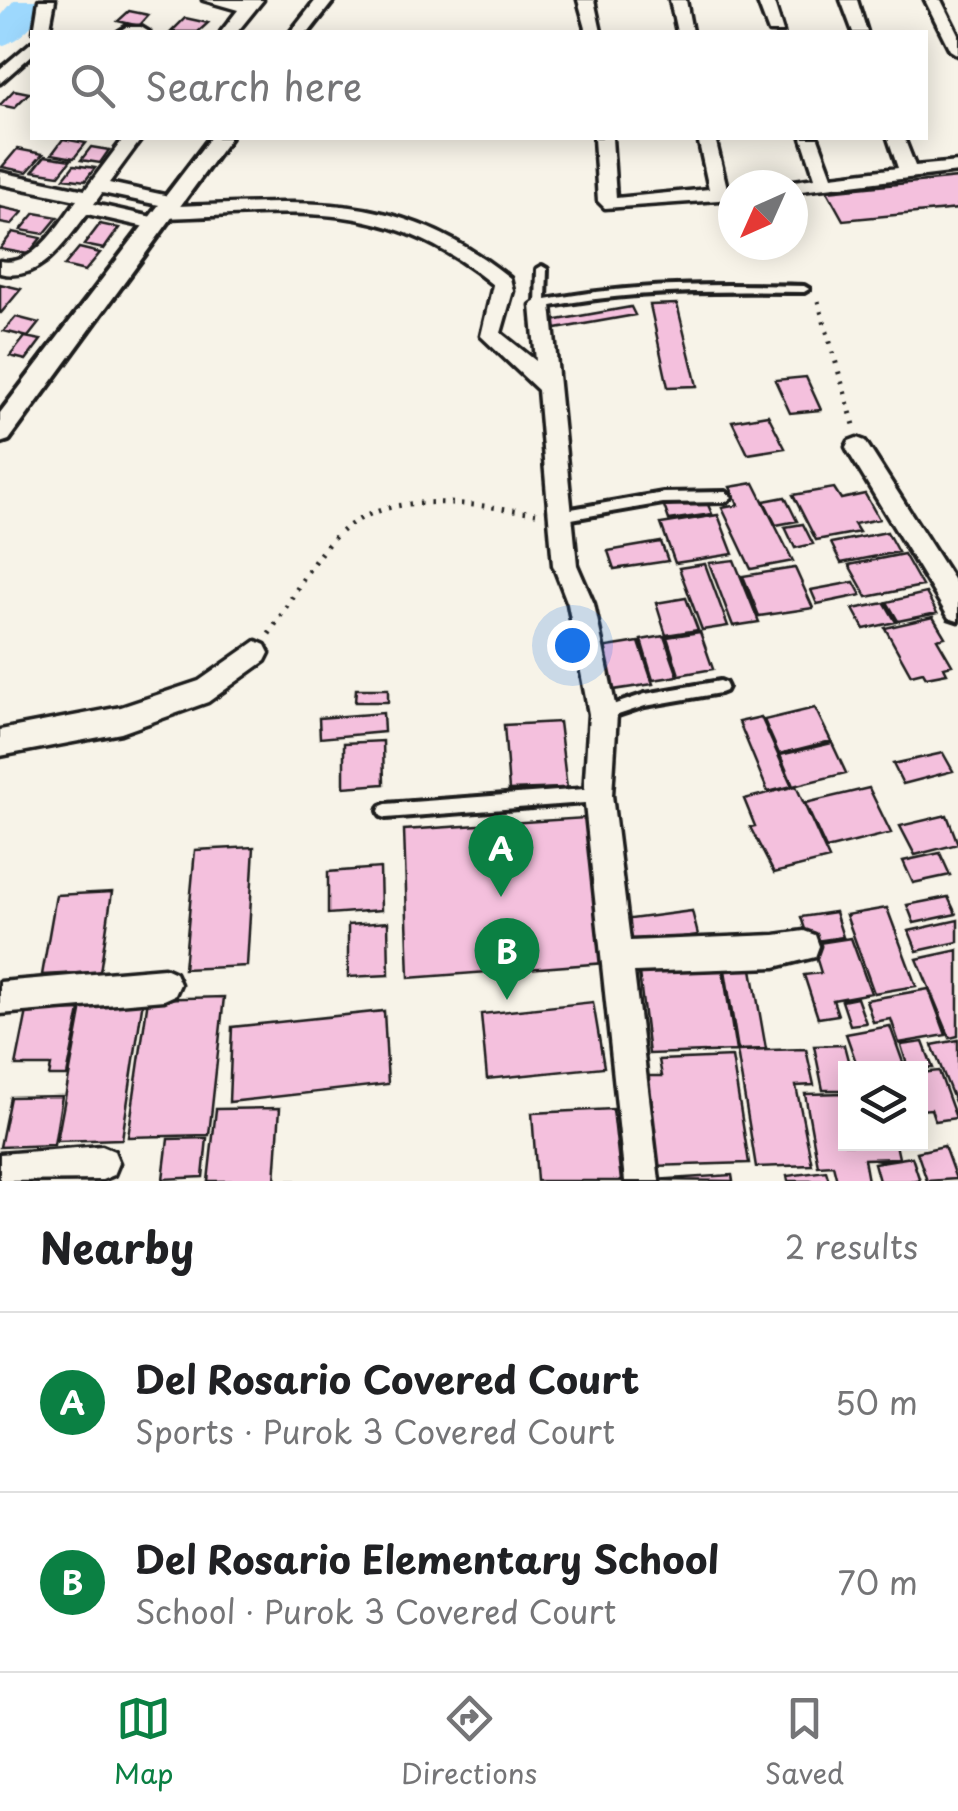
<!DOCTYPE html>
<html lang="en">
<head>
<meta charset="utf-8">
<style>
	:root { --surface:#fff; --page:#f6f6f6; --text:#202124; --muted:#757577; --line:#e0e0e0; --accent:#0b8043 }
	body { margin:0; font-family:"Playpen Sans",sans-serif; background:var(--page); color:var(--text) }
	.controls { position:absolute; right:30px; bottom:30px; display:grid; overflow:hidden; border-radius:0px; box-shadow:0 5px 25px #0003 }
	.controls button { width:90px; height:90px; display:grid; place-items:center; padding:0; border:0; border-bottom:2px solid var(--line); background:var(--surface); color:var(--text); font:50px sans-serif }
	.compass { position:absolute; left:718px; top:170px; width:90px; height:90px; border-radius:50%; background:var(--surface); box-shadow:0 5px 25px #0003; rotate:225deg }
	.you { position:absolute; left:572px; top:645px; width:35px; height:35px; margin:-25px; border:8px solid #fff; border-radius:50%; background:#1a73e8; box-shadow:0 0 0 15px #1a73e833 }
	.badge { display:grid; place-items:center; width:65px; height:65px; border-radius:50%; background:var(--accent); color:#fff; font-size:32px; font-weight:700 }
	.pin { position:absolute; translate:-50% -82px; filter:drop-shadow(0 2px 5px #0008) }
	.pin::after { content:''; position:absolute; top:52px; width:35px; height:30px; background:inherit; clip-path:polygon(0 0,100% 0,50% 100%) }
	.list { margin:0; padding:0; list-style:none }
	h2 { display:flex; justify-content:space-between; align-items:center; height:130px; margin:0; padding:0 40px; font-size:42px }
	h2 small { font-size:32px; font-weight:400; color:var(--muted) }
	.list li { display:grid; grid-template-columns:65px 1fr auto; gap:30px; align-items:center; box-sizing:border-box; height:180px; padding:0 40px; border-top:2px solid var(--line) }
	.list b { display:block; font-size:38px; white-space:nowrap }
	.list p { margin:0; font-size:32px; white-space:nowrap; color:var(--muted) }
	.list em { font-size:32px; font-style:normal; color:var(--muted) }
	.icon { flex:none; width:55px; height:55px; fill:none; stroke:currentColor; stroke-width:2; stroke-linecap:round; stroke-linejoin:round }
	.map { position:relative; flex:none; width:958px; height:1181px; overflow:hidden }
	.search { position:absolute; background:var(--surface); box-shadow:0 5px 25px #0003; left:30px; right:30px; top:30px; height:110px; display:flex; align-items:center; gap:25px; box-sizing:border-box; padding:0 35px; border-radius:0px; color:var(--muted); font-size:38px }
	.sheet { height:490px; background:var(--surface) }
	nav { display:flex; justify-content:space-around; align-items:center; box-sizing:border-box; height:140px; border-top:2px solid var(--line); background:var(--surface); font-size:28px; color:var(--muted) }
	nav a { display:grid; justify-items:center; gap:5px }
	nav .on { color:var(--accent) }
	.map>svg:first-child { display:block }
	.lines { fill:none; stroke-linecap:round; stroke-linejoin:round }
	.river { fill:#9dd8fd; fill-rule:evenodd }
	.building { fill:#f4c0dd; stroke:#1c1c1c; stroke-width:2.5 }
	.service-casing { stroke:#1c1c1c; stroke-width:8 }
	.minor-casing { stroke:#1c1c1c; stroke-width:7 }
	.tertiary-casing { stroke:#1c1c1c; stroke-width:8 }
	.path { stroke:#1c1c1c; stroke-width:5; stroke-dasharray:2.5 8; stroke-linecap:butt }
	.service { fill:#f7f3e8; fill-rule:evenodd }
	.minor { fill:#f7f3e8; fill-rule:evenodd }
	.tertiary { fill:#f7f3e8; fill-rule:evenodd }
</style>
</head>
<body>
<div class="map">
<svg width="958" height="1181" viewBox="0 0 958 1181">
	<rect width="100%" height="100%" fill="#f7f3e8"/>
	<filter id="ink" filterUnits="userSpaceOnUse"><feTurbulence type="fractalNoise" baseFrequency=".01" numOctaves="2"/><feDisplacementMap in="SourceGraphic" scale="20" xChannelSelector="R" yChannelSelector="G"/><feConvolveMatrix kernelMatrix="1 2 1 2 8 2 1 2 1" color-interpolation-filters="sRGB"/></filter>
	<g filter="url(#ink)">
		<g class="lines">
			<!-- river -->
			<path class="river" d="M14,0H48C39,20 21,41 0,46V17Z"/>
		</g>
		<!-- building -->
		<path class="building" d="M129,11L149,15L139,26L118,21Z
			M185,18L208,23L198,32H171Z
			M14,90L29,93L14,108L0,105Z
			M63,139L86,143L74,158L52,154Z
			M91,147L109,150L100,163L81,160Z
			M17,149L43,154L27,172L2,167Z
			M45,156L71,160L59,175L33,171Z
			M74,165L95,168L85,181L64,178Z
			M958,178V209L843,220L827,191Z
			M0,207L23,212L11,225L0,223Z
			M35,213L58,217L44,234L21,230Z
			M100,224L119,228L104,249L84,245Z
			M13,232L41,238L28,254L0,249Z
			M79,248L100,253L85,271L64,266Z
			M0,284L21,289L1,313H0Z
			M677,304L697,386L668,387L650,305Z
			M631,307L635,315L556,329L552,321Z
			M16,317L39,323L28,337L4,331Z
			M25,337L41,340L26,360L10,356Z
			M806,377L821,410L790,413L775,380Z
			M768,415L785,448L748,454L732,421Z
			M754,483L793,561L751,569L722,508L738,505L730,487Z
			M834,488L841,499L865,494L879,519L854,524L859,532L816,540L793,495Z
			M785,497L797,521L776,525L764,501Z
			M706,500L712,514L669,520L664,506Z
			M718,515L733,554L675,563L661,524Z
			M803,524L813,544L795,548L785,527Z
			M887,532L898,552L841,563L831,543Z
			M661,542L668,561L614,569L608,551Z
			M904,554L922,586L867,597L849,565Z
			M734,560L759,622L733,626L709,563Z
			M705,564L728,626L702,630L679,568Z
			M795,568L813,608L759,616L743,576Z
			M854,582L861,595L817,604L811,590Z
			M926,593L937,613L898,621L887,602Z
			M686,598L698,630L666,635L656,603Z
			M885,603L896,622L864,629L853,609Z
			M933,617L945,637L937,639L952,665L944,667L947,673L926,677L923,672L911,675L885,628Z
			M700,632L713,669L679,675L667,637Z
			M664,636L678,676L653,680L641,640Z
			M639,642L653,684L613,690L601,648Z
			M356,689H388V702H355Z
			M815,708L831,741L779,754L764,720Z
			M383,713L384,732L320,738L319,718Z
			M761,717L792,786L768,792L739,722Z
			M559,722L567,788L509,790L504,725Z
			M383,741L384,784L344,787V743Z
			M832,743L846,773L793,786L780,755Z
			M943,753L953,771L903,784L893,764Z
			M796,786L829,859L774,873L750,827L755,826L744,799Z
			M869,788L891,833L826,849L805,803Z
			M947,815L958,844L915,855L900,826Z
			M585,818L605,963L409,978L404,830Z
			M254,847L247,966L184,969L195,850Z
			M940,853L950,875L913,883L903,861Z
			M380,868L381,910L328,914V872Z
			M112,892L100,972L42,975L56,895Z
			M948,897L956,914L914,923L907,905Z
			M887,908L916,986L874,993L846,915Z
			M692,911L698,935L629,944L623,920Z
			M835,912L843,937L809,942L801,917Z
			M958,920V942L917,951L909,931Z
			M388,922L389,975L348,977V925Z
			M851,938L871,993L833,1000L838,1015L818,1018L804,975L821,973L812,944Z
			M958,950V1036L950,1038L917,959Z
			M752,969L766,1049L738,1050L725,970Z
			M723,970L736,1051L649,1054L639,973Z
			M929,989L946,1035L899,1043L891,1019L873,1022L866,1000Z
			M224,997L209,1135L128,1137L148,999Z
			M857,998L866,1023L850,1025L842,1001Z
			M143,1000L122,1139L57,1141L83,1001Z
			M593,1002L604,1067L487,1079L481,1014Z
			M80,1010L67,1076H49L51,1066H16L27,1011Z
			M384,1011L388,1084L229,1102L232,1027Z
			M890,1026L905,1068H858L846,1034Z
			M958,1040V1101L955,1102L932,1045Z
			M923,1042L933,1068H908L901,1045Z
			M844,1045L850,1068H846V1090H823L814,1046Z
			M806,1049L814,1085L796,1086L812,1165L756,1167L737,1051Z
			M732,1057L749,1163L652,1166L642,1076H662L659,1060Z
			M939,1071L956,1118L935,1121L931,1109L920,1110V1073Z
			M846,1093V1144H896L899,1158L864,1159L868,1181H837L833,1165L818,1166L805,1094Z
			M62,1096L54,1145L0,1147L10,1097Z
			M280,1108L275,1181H296H208L216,1109Z
			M613,1109L621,1181H537L532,1113Z
			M207,1138L203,1177L163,1179L168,1139Z
			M944,1146L956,1179L927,1181L917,1152Z
			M912,1157L920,1181H879L874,1163Z
			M826,1171L829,1181H788L787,1176Z
			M732,1175L733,1181L653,1180Z"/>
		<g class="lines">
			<defs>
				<path id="service" d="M542,266L547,269L546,300C632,283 717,284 804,286L809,289L804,292C715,291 628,290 541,308L536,305L537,269Z
					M726,492L732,497L726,502L663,503L560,521L554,516L560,511L663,493Z
					M720,681L725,683L727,687L725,691L720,693L645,706L603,720L598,718L596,714L598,710L645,694Z
					M598,788L603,790L605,795L603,800L598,802L386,818L381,816L379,811L381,806L386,804Z"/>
				<path id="minor" d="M39,0H55L49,32H34Z
					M203,0H263L237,32H221L238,10Z
					M578,0H594L601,32H587Z
					M670,0H686L692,32H677Z
					M757,0H773L783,32H769Z
					M841,0H857L867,32H853Z
					M925,0H941L958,34V55L950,50Z
					M126,27H141L149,32H118Z
					M32,42V55L0,83V69Z
					M124,138H142L109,183L178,198V206C310,202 399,189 510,278L513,291L501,333L536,361L531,305L541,298L551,305L577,565L594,604L617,714L612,795L630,941L775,935L804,931L815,935L819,946L815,957L775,967L634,972L659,1181H625L584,795L589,714L568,604L553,565L538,390L481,336L493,285C384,195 295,214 164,218L155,212L164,206L102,193L94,204L161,219L163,223L154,229L87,214C65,242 40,283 0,273V261C34,268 59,224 77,200L0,184V172L85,190Z
					M594,138H612L616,198L709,189L698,138H715L727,188L733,187V199L605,208L598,201Z
					M802,138H818L832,176L898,168L888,138H904L915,166L958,162V172L793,192V185H785L787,182L815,178Z
					M857,438L865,441L958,587V621L949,618L849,453L846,447L849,441Z
					M256,641L265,645L269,653L265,661L208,702L121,733L0,756V730L121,707L199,681Z
					M164,968L175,973L180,984L175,995L164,1000L0,1014V982Z
					M102,1146L114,1151L119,1163L114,1175L102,1180L0,1181V1154Z"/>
				<path id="tertiary" d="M316,0H334L309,32H291Z
					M210,138H230L9,440L0,443V413Z"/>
			</defs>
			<!-- service casing -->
			<use href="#service" class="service-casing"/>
			<!-- minor casing -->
			<use href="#minor" class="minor-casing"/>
			<!-- tertiary casing -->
			<use href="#tertiary" class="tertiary-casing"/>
			<!-- path -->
			<path class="path" d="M818,301L854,425
				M269,634C288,606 303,575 324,549C378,483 463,504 536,513"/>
			<!-- service -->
			<use href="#service" class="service"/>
			<!-- minor -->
			<use href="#minor" class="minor"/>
			<!-- tertiary -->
			<use href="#tertiary" class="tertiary"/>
		</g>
	</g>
</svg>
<div class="controls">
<button><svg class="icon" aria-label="layers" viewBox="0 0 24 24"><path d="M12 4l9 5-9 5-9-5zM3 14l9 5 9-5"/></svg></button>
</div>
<svg class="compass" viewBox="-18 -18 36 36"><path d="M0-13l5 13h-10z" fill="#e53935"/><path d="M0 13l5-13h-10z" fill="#757577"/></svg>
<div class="you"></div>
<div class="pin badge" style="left:501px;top:897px">A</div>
<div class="pin badge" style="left:507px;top:1000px">B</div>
<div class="search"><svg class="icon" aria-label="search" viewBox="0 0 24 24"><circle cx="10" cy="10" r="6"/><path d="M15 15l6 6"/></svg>Search here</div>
</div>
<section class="sheet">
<h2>Nearby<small>2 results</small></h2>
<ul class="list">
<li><span class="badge">A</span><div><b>Del Rosario Covered Court</b><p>Sports · Purok 3 Covered Court</p></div><em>50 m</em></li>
<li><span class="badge">B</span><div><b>Del Rosario Elementary School</b><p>School · Purok 3 Covered Court</p></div><em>70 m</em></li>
</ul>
</section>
<nav>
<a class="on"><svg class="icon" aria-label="map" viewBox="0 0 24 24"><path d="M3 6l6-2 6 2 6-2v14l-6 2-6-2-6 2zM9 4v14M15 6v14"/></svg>Map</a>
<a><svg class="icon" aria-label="directions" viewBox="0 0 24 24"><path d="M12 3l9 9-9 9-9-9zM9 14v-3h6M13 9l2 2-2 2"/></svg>Directions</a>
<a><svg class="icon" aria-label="saved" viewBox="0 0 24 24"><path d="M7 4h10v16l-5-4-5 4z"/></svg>Saved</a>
</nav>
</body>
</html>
